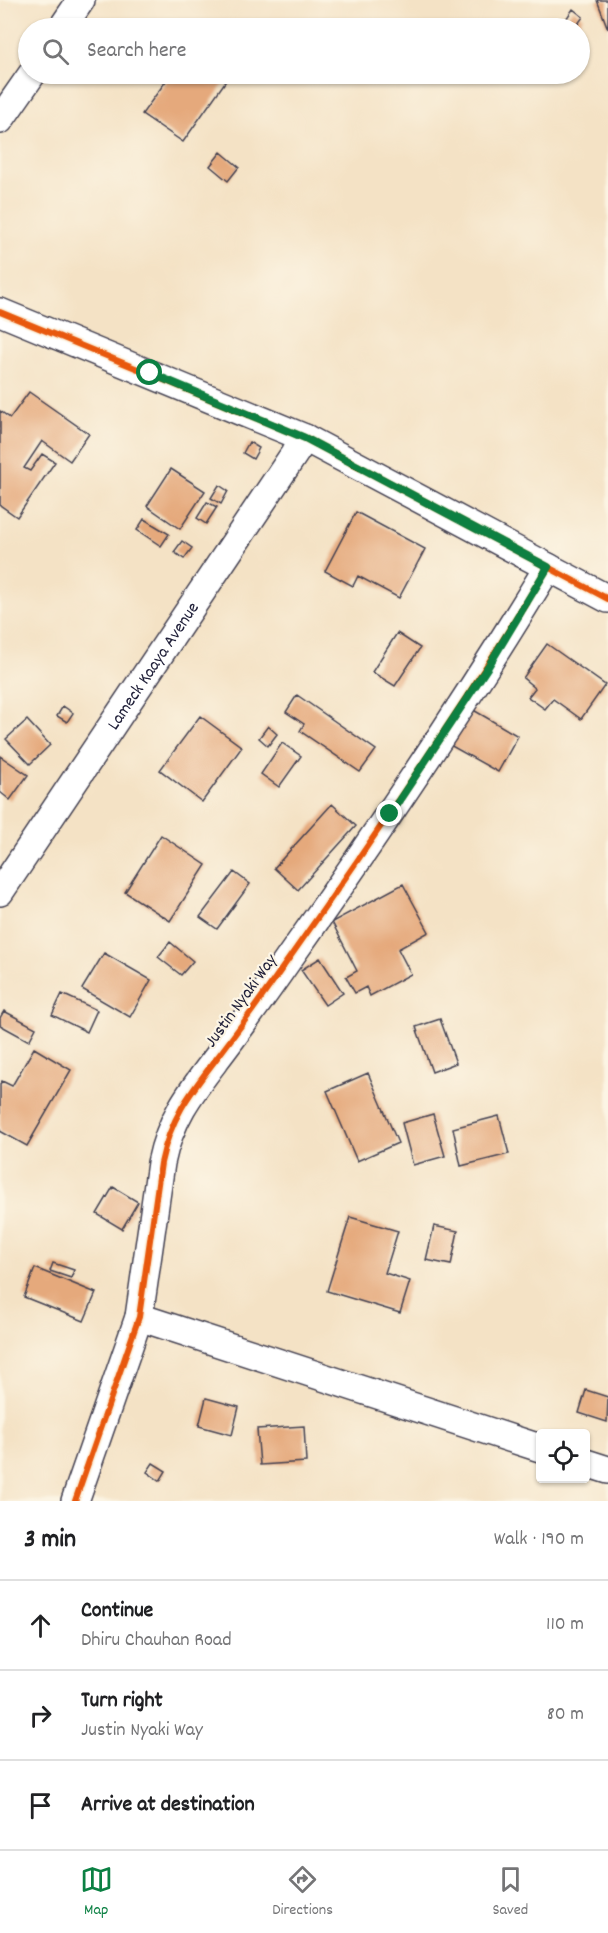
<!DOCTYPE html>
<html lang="en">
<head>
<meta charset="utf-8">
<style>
	:root { --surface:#fff; --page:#f2f2f2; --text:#202124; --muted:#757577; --line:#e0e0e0; --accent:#0b8043 }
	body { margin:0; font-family:Dekko,sans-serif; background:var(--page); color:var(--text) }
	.controls { position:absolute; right:18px; bottom:18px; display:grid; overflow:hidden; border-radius:6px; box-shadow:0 2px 4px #0004 }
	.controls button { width:54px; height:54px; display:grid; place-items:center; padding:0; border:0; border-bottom:2px solid var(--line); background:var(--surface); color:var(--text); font:30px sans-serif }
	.stop { position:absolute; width:18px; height:18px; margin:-14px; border:4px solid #0b8043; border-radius:50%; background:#fff }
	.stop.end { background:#0b8043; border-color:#fff; box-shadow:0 2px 6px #0008 }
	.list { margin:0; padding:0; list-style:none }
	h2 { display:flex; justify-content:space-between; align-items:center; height:78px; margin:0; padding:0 24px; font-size:26px }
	h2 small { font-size:20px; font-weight:400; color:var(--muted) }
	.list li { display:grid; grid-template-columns:39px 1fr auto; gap:18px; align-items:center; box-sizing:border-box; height:90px; padding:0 24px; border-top:2px solid var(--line) }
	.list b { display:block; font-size:22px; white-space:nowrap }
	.list p { margin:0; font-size:20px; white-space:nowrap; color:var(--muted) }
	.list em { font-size:20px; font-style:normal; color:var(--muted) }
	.icon { flex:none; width:33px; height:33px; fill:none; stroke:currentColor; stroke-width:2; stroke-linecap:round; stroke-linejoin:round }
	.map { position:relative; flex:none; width:608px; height:1501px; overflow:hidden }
	.search { position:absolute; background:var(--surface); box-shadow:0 2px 4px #0004; left:18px; right:18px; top:18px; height:66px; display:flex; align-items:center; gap:15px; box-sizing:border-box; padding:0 21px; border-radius:33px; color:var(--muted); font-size:22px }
	.sheet { height:348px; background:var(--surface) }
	nav { display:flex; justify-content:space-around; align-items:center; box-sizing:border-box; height:84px; border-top:2px solid var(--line); background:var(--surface); font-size:16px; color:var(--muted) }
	nav a { display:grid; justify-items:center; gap:3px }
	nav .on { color:var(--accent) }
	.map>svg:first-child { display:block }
	.building { fill:#e5a97c }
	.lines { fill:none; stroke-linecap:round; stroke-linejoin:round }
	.street-casing { stroke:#423f50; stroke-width:30 }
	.street { stroke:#fff; stroke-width:27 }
	.cycleway-casing { stroke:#fcf5e5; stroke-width:10 }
	.cycleway { stroke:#e8590c; stroke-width:6 }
	.route { stroke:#0b8043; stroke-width:8 }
	.labels { text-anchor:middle; stroke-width:4.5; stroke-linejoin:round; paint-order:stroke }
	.street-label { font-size:18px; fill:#22223b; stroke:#fcf5e5 }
</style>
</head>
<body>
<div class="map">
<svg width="608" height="1501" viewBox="0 0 608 1501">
	<rect width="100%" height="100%" fill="#fcf5e5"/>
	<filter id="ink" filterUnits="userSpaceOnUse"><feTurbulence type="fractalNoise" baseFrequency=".0167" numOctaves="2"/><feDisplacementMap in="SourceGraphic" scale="12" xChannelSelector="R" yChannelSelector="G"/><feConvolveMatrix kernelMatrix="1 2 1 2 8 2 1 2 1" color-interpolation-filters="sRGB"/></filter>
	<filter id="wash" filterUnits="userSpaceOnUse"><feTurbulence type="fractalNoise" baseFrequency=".008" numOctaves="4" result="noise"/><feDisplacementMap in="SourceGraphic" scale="24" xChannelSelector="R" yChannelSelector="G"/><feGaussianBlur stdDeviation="1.35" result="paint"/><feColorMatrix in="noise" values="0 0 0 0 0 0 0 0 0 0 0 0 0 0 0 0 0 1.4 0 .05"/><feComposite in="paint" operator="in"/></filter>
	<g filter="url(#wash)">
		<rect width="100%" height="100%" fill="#f4e2c5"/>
		<g id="blocks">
			<!-- building -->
			<path class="building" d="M597,0H608V29Z
				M573,9L583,17L575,28L564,22Z
				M171,74L230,75L183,142L142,114Z
				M221,152L239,167L228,181L210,166Z
				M29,392L89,434L70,461L42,441L24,468L30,471L42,454L55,462L17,517L0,505V411L10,418Z
				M249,442L259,448L253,459L243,453Z
				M171,469L205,491L180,529L147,506Z
				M219,485L228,491L221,504L211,498Z
				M207,502L217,507L206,524L197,518Z
				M356,512L425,549L399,598L358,576L353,586L325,571Z
				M144,519L169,534L161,546L137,530Z
				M182,541L192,548L184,559L174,552Z
				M397,633L420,648L395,686L372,672Z
				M547,644L605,685L581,719L553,699L545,709L528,697L535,688L523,678Z
				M297,695L376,750L360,772L300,731L304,724L286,712Z
				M63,706L73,713L67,722L57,716Z
				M470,708L518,736L498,772L448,744Z
				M200,716L242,747L202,802L160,770Z
				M27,720L50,745L30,764L6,739Z
				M268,726L277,734L268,746L259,738Z
				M282,743L301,756L279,787L261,774Z
				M0,756L28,775L10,800L0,792Z
				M332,804L356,826L298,890L274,868Z
				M161,835L206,865L170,921L125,892Z
				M234,872L250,884L217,929L200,917Z
				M403,884L429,932L398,949L411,974L370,996L366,987L355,993L346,977L357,971L332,922Z
				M170,942L193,961L181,975L158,957Z
				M104,953L151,980L130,1017L82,989Z
				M320,958L343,993L325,1005L301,970Z
				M62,994L97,1010L87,1032L52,1015Z
				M4,1011L36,1028L29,1041L0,1025V1018Z
				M440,1019L456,1063L432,1072L416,1027Z
				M34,1048L71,1070L27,1146L0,1131V1084L2,1081L12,1086Z
				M368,1073L398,1143L357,1161L327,1091Z
				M433,1114L445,1156L413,1165L402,1123Z
				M499,1116L509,1154L461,1166L453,1128Z
				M113,1187L138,1202L122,1229L97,1214Z
				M350,1217L398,1231L385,1273L410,1281L400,1313L327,1291Z
				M434,1226L458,1231L451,1265L426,1260Z
				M53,1263L74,1270L71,1278L50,1271Z
				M35,1268L96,1293L84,1321L24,1297Z
				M586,1390L608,1397L607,1422L579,1413Z
				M206,1398L239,1407L232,1435L199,1426Z
				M304,1426L306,1462L260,1465L257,1429Z
				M153,1463L166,1471L160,1481L147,1472Z"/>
		</g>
	</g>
	<g filter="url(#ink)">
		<use href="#blocks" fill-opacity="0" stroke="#423f50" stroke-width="1.5"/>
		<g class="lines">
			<defs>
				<g id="street">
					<path d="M62,28L81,0"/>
					<path d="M0,120L32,74"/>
					<path d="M0,312L305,438L608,599"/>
					<path id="s1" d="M0,892L305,438"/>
					<path d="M139,1317L540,1448"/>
					<path d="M586,1463L608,1470"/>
					<path d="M75,1501L139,1317L161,1163C172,1110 198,1084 229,1042C250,1014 270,986 290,957C380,830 467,701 548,567"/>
				</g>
			</defs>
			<!-- street casing -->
			<use href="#street" class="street-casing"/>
			<!-- street -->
			<use href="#street" class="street"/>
			<defs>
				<path id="cycleway" d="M0,312L305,438L608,599
					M75,1501L139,1317L161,1163C172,1110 198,1084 229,1042C250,1014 270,986 290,957C380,830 467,701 548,567"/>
			</defs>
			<!-- cycleway casing -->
			<use href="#cycleway" class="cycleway-casing"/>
			<!-- cycleway -->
			<use href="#cycleway" class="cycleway"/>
		</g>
	</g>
	<g class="lines" filter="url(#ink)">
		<!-- route -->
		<path class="route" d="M150,373L305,438L548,567L489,665L390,814"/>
	</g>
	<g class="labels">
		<!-- street labels -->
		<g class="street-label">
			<text dy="6" stroke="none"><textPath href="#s1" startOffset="273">Lameck Kaaya Avenue</textPath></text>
			<text transform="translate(240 1000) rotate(-54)" y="6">Justin Nyaki Way</text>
		</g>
	</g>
</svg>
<div class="controls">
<button><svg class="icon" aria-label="locate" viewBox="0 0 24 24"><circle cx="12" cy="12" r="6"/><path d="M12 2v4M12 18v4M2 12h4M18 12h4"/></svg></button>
</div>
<div class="stop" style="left:150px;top:373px"></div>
<div class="stop end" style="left:390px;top:814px"></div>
<div class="search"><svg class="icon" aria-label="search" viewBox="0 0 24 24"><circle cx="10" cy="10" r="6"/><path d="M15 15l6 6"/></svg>Search here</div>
</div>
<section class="sheet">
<h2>3 min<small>Walk · 190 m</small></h2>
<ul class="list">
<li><svg class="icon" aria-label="ahead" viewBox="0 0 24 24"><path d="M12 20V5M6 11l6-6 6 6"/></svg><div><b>Continue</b><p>Dhiru Chauhan Road</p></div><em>110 m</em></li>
<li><svg class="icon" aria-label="right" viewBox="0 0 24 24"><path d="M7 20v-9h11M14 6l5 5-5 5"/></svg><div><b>Turn right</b><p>Justin Nyaki Way</p></div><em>80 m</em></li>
<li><svg class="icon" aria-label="arrive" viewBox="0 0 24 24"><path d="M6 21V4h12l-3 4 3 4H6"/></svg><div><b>Arrive at destination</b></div></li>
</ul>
</section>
<nav>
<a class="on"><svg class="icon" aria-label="map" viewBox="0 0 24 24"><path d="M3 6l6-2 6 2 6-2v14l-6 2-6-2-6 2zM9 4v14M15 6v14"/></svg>Map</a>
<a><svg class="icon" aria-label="directions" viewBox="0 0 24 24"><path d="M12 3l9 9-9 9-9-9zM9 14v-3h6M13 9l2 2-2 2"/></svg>Directions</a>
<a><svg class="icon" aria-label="saved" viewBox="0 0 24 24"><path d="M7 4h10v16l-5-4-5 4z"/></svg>Saved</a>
</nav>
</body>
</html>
